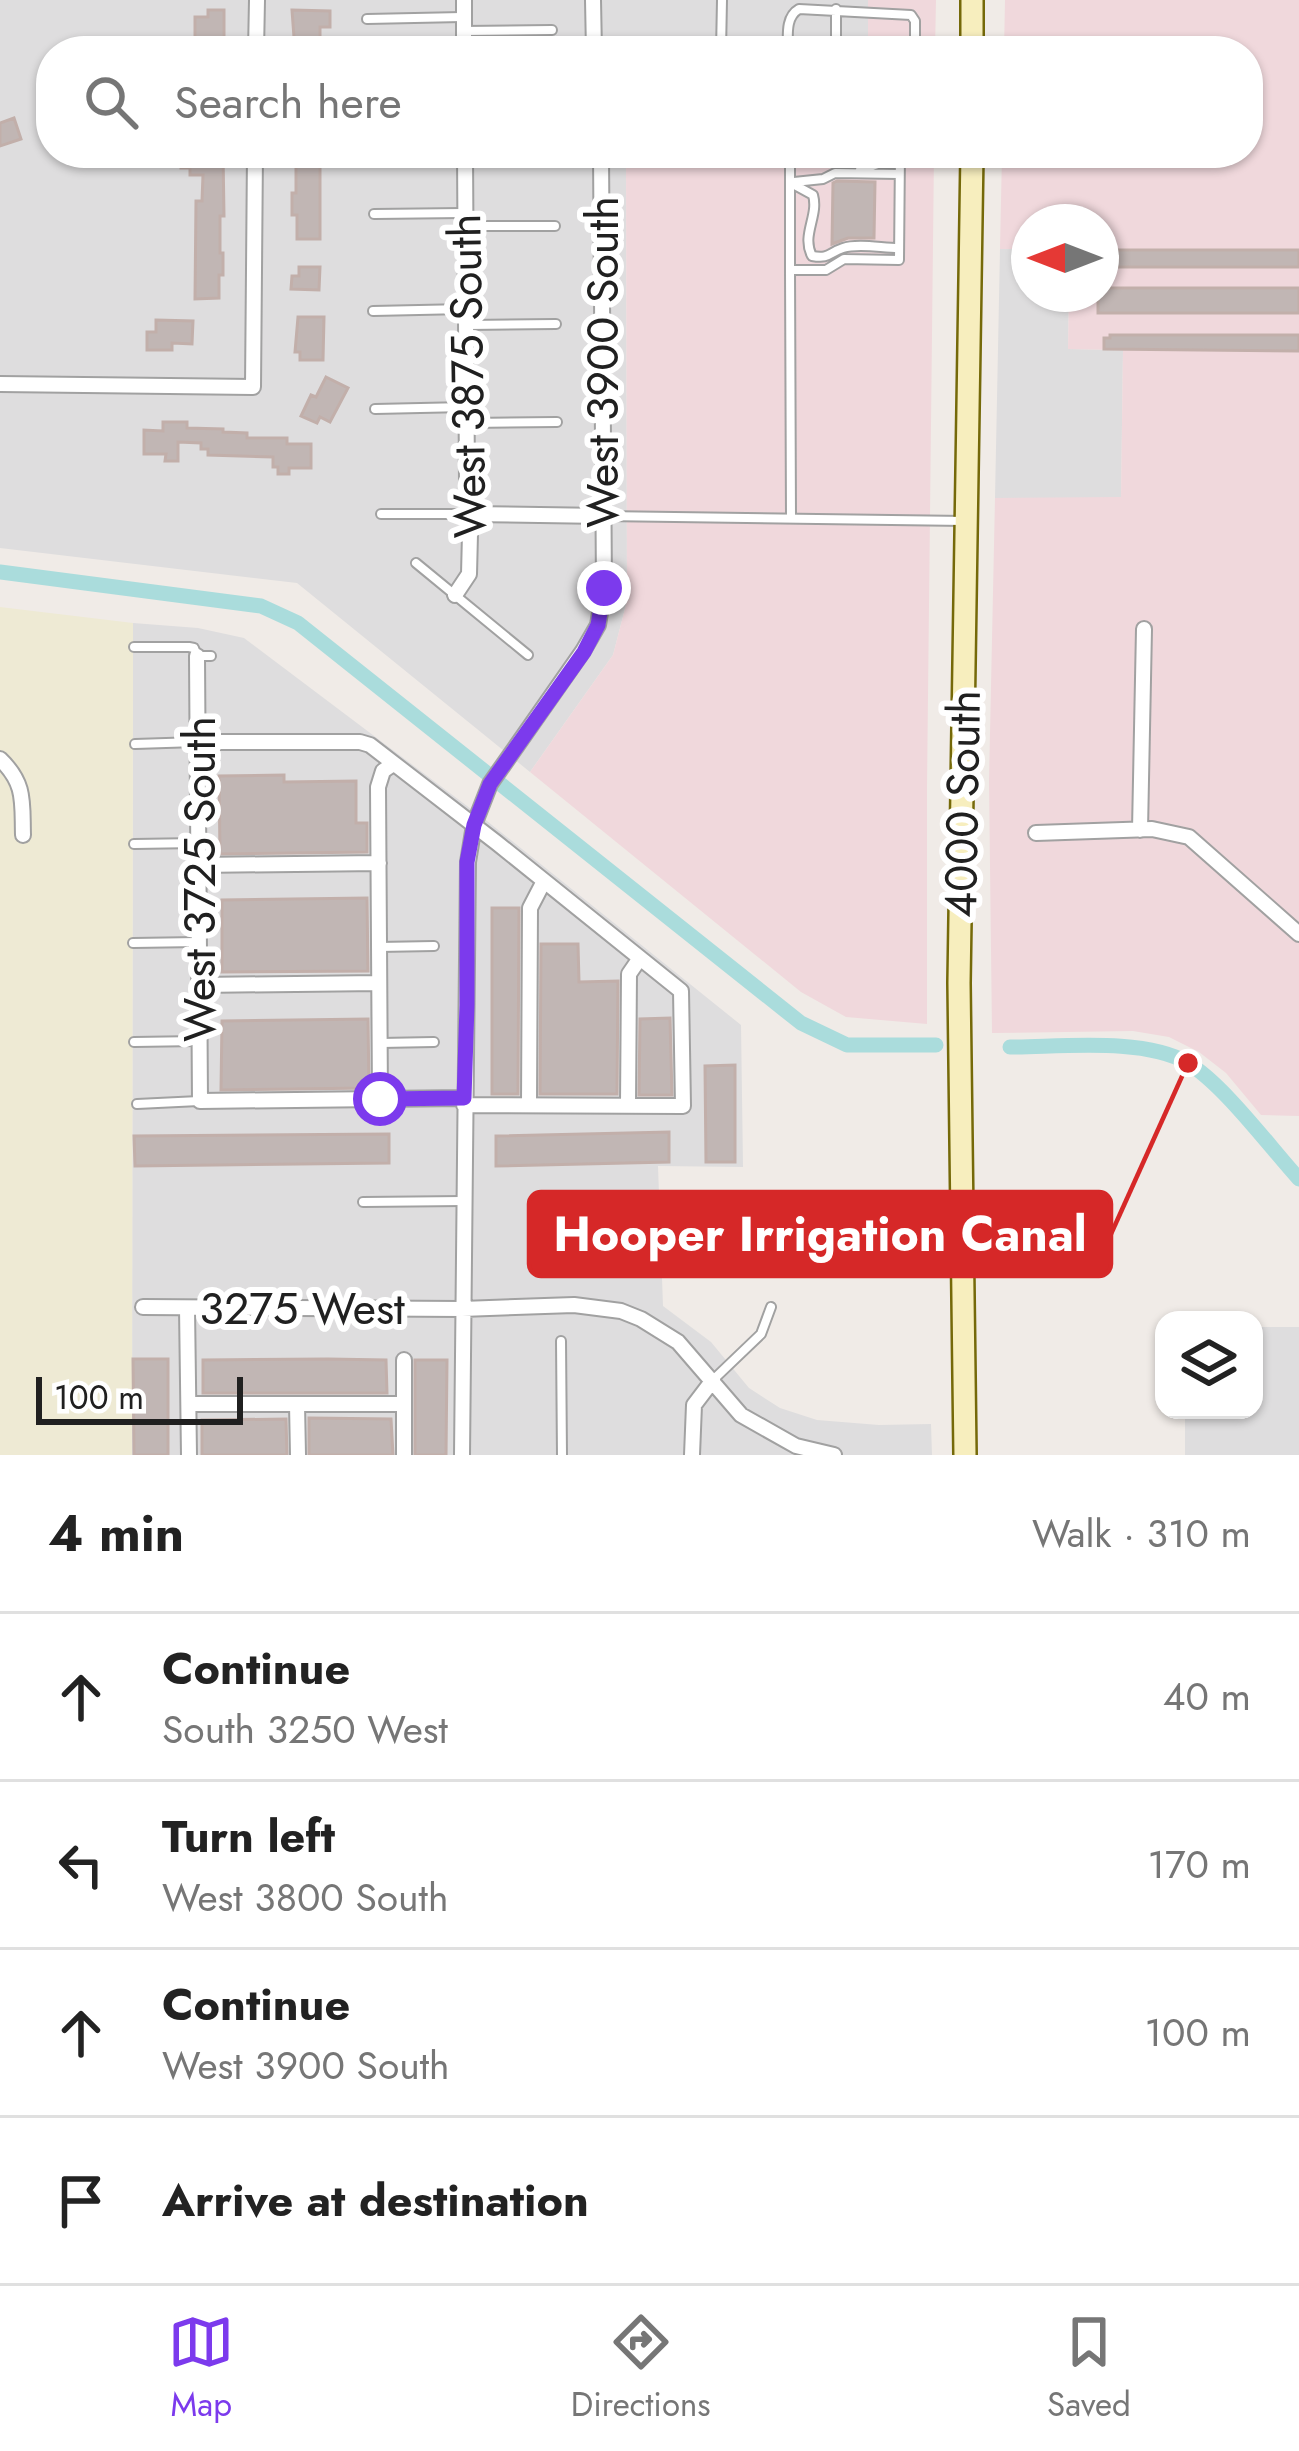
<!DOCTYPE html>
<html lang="en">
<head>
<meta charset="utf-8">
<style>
	:root { --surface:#fff; --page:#f6f6f6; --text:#222; --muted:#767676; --line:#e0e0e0; --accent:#7c3aed }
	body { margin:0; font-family:Jost,sans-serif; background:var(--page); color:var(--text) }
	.controls { position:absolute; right:36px; bottom:36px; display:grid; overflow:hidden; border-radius:24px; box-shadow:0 3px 9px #0004 }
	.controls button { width:108px; height:108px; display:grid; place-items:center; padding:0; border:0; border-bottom:3px solid var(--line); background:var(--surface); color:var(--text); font:60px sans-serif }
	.compass { position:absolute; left:1011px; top:204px; width:108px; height:108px; border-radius:50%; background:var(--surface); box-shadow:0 3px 9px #0004; rotate:270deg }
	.scale { position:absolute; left:36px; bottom:30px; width:207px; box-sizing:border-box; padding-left:12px; border:6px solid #202020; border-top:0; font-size:33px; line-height:42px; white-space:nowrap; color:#202020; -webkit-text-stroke:9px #fff; paint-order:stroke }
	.stop { position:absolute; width:36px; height:36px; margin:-27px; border:9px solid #7c3aed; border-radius:50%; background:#fff }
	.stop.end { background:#7c3aed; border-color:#fff; box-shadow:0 3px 12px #0008 }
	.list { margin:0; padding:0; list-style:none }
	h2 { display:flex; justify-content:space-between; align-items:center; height:156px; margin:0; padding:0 48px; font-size:51px }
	h2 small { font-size:39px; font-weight:400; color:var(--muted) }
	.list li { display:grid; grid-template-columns:78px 1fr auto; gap:36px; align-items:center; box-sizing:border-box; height:168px; padding:0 48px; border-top:3px solid var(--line) }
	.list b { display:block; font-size:45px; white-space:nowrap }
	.list p { margin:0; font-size:39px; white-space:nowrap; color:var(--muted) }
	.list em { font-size:39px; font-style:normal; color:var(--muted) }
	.icon { flex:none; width:66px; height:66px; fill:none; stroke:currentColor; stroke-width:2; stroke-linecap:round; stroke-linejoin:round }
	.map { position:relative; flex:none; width:1299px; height:1455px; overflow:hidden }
	.search { position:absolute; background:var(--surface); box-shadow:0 3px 9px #0004; left:36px; right:36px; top:36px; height:132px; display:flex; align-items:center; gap:30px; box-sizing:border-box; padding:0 42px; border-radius:48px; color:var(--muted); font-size:45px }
	.sheet { height:828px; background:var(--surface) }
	nav { display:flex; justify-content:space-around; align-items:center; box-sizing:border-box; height:168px; border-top:3px solid var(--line); background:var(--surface); font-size:33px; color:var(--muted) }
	nav a { display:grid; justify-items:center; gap:6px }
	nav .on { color:var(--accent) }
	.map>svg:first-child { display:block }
	.residential { fill:#deddde }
	.commercial { fill:#f0d8dc }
	.farmland { fill:#eeead4 }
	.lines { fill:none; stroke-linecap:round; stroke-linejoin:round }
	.canal { stroke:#aadcdc; stroke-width:15 }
	.building { fill:#c1b6b4; stroke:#c2afaa; stroke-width:3 }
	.service-casing { stroke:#a1a1a1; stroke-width:12 }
	.minor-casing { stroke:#a1a1a1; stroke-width:18 }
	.secondary-casing { stroke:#756909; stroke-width:26 }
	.service { stroke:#fff; stroke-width:8 }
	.minor { stroke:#fff; stroke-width:14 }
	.secondary { stroke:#f7eebe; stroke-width:21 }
	.route { stroke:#7c3aed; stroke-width:15 }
	.labels { text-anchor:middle; stroke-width:12; stroke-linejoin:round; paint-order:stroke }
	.street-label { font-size:45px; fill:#202020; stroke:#fff }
	.leader { fill:none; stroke:#d62828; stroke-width:4.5 }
	.callout-dot { fill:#d62828; stroke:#fff; stroke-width:4.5 }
	.callout { fill:#d62828; stroke:#d62828; stroke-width:4.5 }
	.callout-label { font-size:48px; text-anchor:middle; font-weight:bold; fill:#fff }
</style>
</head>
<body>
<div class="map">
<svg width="1299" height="1455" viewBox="0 0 1299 1455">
	<rect width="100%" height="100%" fill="#f0ebe7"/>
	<!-- residential -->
	<path class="residential" d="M0,0H868V51H51V153H715L626,154L627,601L613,655L530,772L297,583L0,548Z
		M1000,249H1029V294H1069L1068,349L1123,350L1121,498H995Z
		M133,623L198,628L244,638L487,821L741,1025L743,1167L658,1166L663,1306L711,1342L749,1388L780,1408L817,1420L879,1425L931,1424L932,1455H132Z
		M1254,1327H1299V1455H1185V1410H1254Z"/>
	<!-- commercial -->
	<path class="commercial" d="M868,0H936L935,51H868Z
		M1005,0H1299V1116L1261,1115L1226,1073L1199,1052L1169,1037L1133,1031L992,1033L989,781L995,498L1121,497L1123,350L1068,349L1069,294H1101V222H1029V249H1000L1002,153H1248V51H1004Z
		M934,153L927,787V1024L846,1017L801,992L530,772L613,655L627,601L626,154Z"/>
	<!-- farmland -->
	<path class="farmland" d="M0,607L133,623L132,1455H0Z"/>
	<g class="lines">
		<!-- canal -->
		<path class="canal" d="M0,572L261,606L298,623L801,1023L847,1045H936
			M1010,1047C1060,1047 1144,1037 1188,1063C1224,1085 1269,1146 1299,1179"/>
	</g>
	<!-- building -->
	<path class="building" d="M208,10H224V51H187V40H195V17H208Z
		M292,10L330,11V27H320V51H295Z
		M14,118L21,139L0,146V123Z
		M181,153H223L224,216H220V253H223V275H219V298L195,299L196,201H202L203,175H190V168H181Z
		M296,153H320V239H297V215H292V193H296Z
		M837,181L875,182L874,238H848L832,244L833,183Z
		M1101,250H1299V267H1101Z
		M299,267H320L319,290L291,289L292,276H299Z
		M1101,288H1299V313H1098V294H1101Z
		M298,317H324L323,360H300V352H295Z
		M156,320L193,321L192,344L172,343V350H147V332H156Z
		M1110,335H1299V351L1104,349V338H1110Z
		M326,377L348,388L330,422L320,417L317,423L301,416L311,395L316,397Z
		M163,422H187V428L223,429V432L247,433V438H287V444H311V468H289V474H278V467H273V457L208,455V449H201V443L178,442V461H165L166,454H144V430L163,431Z
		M284,775V782L356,781V823H367V852L220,854L219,776Z
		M367,898L368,971L222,972V900Z
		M492,908H519L518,1094H492Z
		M541,944H578L579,982L618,981L617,1094H540Z
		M670,1018L672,1095H639L640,1019Z
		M368,1019L369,1088L221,1090L222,1021Z
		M735,1065V1162H706L705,1066Z
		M669,1132V1162L496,1166V1136Z
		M389,1134V1163L135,1166L134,1136Z
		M133,1359H168V1455H134Z
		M328,1359L386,1360L387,1393H203V1360Z
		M415,1360H447L446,1455H415Z
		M309,1418L391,1419L393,1455H309Z
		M286,1419L287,1455H202V1420Z"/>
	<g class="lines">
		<defs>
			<path id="service" d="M367,19L462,17
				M464,31L552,30
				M721,51L722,0
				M788,51C788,36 785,17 799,9L911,15L915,21V51
				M836,51V9
				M790,153V270H826L844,259L899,260L900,153
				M860,170L878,164L899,162
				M794,182L823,179L835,173L899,174
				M791,183L813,195C819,216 801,235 812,256C830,259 828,253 843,248C858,243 882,248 898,248
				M374,214L463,213
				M466,226H555
				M790,270L791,518
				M373,311L465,309
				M468,325L556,324
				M375,409L466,407
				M469,423L557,422
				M381,514H468
				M603,516L965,521
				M416,563L528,655
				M134,647H189L194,648L197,656H211
				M135,744L197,742
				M134,844L198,843
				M133,943L198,942
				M379,947L434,946
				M134,1042L198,1041
				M381,1043L434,1042
				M137,1104L199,1101
				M363,1202L463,1201
				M561,1341L562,1455
				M714,1379L761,1334L771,1307"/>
			<path id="minor" d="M464,0V51
				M593,0L594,51
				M256,51L257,0
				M0,384L253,387L255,153
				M468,514L603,516
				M455,595L469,574L470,534L467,484L465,153
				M197,656L200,1101L464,1098
				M198,742H360L370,745L497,843L681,991L683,1106L464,1105
				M0,759C26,784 22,802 23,835
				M1140,830L1144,629
				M1036,833L1152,829L1189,837L1299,934
				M199,865L379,863
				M200,985L379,983
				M380,1099L378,787L383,771L393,764
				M529,1105L530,908L544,881
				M628,1105L629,974L640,958
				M143,1307L462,1309L574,1305L621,1311L641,1319L678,1342L741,1415L796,1446L834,1455
				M187,1308L189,1455
				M404,1360V1455
				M189,1404H404
				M297,1404L298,1455
				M462,1455L468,862L474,825L490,784L583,651L598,625L604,588L601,153
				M692,1455L694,1405L713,1380"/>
			<path id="secondary" d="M972,0V51
				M965,1455L959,983L972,153"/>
		</defs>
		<!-- service casing -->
		<use href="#service" class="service-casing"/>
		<!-- minor casing -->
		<use href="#minor" class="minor-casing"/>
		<!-- secondary casing -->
		<use href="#secondary" class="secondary-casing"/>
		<!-- service -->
		<use href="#service" class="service"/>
		<!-- minor -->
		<use href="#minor" class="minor"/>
		<!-- secondary -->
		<use href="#secondary" class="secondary"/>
	</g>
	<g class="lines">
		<!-- route -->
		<path class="route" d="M380,1099L464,1098L467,1005V862L474,825L490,784L584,652L598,625L604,588"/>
	</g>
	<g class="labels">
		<!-- street labels -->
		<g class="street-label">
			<text transform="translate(602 362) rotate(-90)" y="16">West 3900 South</text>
			<text transform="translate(467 376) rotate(-91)" y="16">West 3875 South</text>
			<text transform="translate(962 804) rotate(-89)" y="16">4000 South</text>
			<text transform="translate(199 879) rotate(-90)" y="16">West 3725 South</text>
			<text x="302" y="1324">3275 West</text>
		</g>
	</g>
	<!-- callouts -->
	<path class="leader" d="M1188 1063L1111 1234"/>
	<circle class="callout-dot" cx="1188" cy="1063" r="12"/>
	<rect class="callout" x="529" y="1192" width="582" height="84" rx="12"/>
	<g class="callout-label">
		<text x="820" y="1251">Hooper Irrigation Canal</text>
	</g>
</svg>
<div class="controls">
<button><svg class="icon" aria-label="layers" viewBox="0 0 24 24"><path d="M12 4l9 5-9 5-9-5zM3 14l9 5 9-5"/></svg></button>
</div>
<svg class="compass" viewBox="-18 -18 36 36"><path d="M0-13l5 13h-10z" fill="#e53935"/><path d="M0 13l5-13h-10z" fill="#767676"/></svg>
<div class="scale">100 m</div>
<div class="stop" style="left:380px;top:1099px"></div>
<div class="stop end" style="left:604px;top:588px"></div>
<div class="search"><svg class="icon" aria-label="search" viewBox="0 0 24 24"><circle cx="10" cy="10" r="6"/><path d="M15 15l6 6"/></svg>Search here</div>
</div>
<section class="sheet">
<h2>4 min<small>Walk · 310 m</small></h2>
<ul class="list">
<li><svg class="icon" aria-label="ahead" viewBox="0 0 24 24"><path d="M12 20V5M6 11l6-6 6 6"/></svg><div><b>Continue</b><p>South 3250 West</p></div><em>40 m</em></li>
<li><svg class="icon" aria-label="left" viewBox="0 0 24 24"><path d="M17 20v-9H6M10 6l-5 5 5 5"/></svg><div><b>Turn left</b><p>West 3800 South</p></div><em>170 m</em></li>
<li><svg class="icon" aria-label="ahead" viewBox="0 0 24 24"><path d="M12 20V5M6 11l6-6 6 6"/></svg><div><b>Continue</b><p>West 3900 South</p></div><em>100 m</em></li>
<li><svg class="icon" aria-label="arrive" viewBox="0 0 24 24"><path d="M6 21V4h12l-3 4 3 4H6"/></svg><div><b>Arrive at destination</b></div></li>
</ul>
</section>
<nav>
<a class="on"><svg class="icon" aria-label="map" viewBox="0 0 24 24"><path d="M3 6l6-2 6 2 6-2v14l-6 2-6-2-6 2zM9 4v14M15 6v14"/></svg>Map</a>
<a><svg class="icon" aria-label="directions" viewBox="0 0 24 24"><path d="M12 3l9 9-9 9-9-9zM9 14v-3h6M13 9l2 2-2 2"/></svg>Directions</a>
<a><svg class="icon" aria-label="saved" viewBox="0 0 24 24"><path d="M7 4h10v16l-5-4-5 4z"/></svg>Saved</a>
</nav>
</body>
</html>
